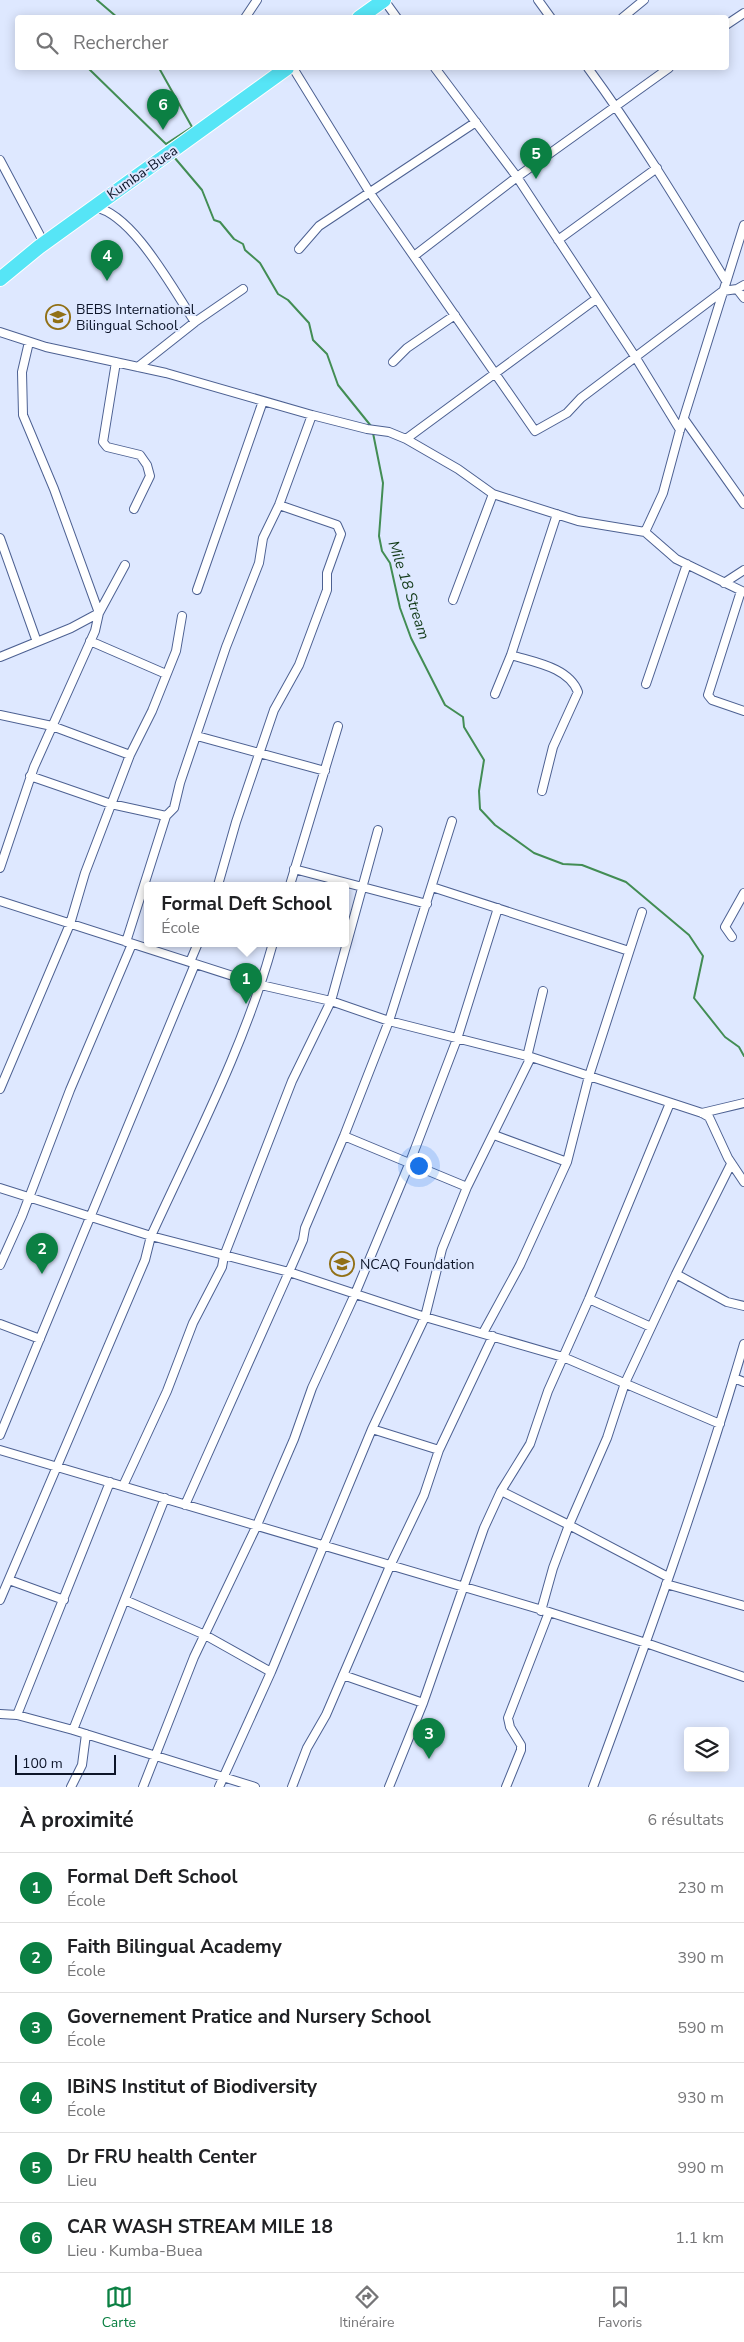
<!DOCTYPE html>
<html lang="fr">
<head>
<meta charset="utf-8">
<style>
	:root { --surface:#fff; --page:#f6f6f6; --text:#202124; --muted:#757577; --line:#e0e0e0; --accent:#0b8043 }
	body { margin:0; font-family:"Nunito Sans",sans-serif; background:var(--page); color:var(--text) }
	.controls { position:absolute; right:15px; bottom:15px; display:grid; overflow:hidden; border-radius:5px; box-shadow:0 2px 12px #0003 }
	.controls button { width:45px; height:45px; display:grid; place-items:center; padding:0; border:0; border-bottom:1px solid var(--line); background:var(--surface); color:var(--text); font:25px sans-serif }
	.scale { position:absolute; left:15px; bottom:12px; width:101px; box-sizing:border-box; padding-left:5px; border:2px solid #0d1529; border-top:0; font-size:14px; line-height:18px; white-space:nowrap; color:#0d1529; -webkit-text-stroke:4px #dee8ff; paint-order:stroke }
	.you { position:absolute; left:418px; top:1165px; width:18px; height:18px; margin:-12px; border:4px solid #fff; border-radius:50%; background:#1a73e8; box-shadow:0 0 0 8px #1a73e833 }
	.badge { display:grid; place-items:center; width:32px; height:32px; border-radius:50%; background:var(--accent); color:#fff; font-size:16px; font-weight:700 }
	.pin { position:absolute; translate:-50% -41px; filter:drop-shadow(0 1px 2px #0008) }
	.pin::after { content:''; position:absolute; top:26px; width:18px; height:15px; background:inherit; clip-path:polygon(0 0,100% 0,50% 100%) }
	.popup { position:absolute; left:144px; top:882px; width:205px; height:65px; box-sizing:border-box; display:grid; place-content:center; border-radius:5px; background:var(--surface); filter:drop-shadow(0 1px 4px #0005); font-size:16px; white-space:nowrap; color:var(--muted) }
	.popup b { font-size:19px; color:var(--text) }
	.popup::after { content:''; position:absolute; left:50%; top:100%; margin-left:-10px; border:10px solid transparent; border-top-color:var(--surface) }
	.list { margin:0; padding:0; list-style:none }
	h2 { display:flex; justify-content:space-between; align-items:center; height:65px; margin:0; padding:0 20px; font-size:21px }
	h2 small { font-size:16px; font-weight:400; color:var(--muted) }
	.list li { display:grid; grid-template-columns:32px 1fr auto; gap:15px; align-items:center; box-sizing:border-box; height:70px; padding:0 20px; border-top:1px solid var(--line) }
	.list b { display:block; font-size:19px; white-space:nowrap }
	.list p { margin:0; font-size:16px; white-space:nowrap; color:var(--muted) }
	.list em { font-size:16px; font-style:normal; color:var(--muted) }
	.icon { flex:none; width:28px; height:28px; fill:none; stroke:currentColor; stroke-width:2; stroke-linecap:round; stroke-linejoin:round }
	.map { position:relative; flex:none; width:744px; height:1787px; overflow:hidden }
	.search { position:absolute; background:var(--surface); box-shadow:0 2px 12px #0003; left:15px; right:15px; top:15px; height:55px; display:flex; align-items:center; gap:12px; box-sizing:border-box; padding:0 18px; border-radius:5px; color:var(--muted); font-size:19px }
	.sheet { height:485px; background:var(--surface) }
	nav { display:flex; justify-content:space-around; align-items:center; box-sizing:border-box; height:70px; border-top:1px solid var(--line); background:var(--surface); font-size:14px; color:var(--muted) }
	nav a { display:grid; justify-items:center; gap:2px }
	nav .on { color:var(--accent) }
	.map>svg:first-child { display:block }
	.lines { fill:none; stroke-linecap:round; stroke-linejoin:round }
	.stream { stroke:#428d54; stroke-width:2 }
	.street-casing { stroke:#4d6192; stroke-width:10 }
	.highway-casing { stroke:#fff; stroke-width:16 }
	.street { stroke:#fff; stroke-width:8 }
	.highway { stroke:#56e5f6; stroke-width:14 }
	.labels { text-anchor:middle; stroke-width:4; stroke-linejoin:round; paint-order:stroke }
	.street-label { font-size:14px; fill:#0d1529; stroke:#dee8ff }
	.poi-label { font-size:14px; fill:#0d1529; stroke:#dee8ff; text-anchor:start }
	.water-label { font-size:15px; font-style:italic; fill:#103916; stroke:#dee8ff }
</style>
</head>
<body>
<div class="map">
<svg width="744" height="1787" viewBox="0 0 744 1787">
	<rect width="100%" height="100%" fill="#dee8ff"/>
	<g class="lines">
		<!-- stream -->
		<path class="stream" d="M97,0L118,18
			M88,68L166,144
			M159,68L192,127L166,144
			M174,157L202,190L214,220L220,222L234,239L243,244L245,250L260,263L278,294L288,300L309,323L313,340L327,354L338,385L371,426
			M373,433L383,483L379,536L382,551L390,563L400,608L411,638L445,705L463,717L464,727L484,760L479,791L480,809L495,825L534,853L563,864L582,865L626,882L689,935L703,956L694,998L725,1037L739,1047L744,1056"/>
		<defs>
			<path id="street" d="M384,0L397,18
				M538,0L551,18
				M245,18L257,0
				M622,18L644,0
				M726,25L744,13
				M293,68L370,193L535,431L567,413L581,398L723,291L737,289L744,285
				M435,68L517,177L636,358L680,430
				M588,68C638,136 682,209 726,281
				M0,160L44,243
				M95,207C134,215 173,290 195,322
				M744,225L680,430L663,493L645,532L676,559L744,592
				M558,240L657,168
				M299,249L319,226L476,122
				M414,256L517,177L669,68
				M737,289L744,298
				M0,332L46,347L166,373L312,415L367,429L389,432L406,439L458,469L493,494L578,521L645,532
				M116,362L103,442L107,447L140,455L147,465L150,476L134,509
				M393,362L407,348L455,315
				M138,367L195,322L243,289
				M684,419L744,504
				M406,439L596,299
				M0,538L37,642
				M724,583L744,570
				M197,590L263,401
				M741,591L708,695L712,700L744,711
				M453,600L493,494
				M90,641L166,674
				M511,655C533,662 569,667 578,692L553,747L542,791
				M0,657L71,628L99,613L125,565
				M646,684L687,564
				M495,694L511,655L557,514
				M0,715L52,726L130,755
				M197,736L325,771
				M30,776L111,804L166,816
				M0,868L34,767L95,631L99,613L54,489L23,415L22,372L29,342
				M294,869L427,904
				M218,885L236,822L274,710L299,665L327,590V573L341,534L337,525L279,505
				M290,885L338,726
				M432,887L629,951
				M0,901L261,985L331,1001L389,1021L531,1057L702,1113L709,1117L728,1158L744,1182
				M732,937L725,927L744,893
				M126,942L166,816L174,808L180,783L226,647L259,563L263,538L279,505L312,415
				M190,962L198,943
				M527,1057L543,991
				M0,1089L70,924L85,873L130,755L152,711L176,651L182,616
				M702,1113L744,1103
				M494,1135L567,1162
				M344,1136L467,1187
				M0,1188L151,1236L289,1272L425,1317L563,1357L720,1424
				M0,1265L22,1216L70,1090L132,944
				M676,1274L727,1302L744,1306
				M589,1299L651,1327
				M0,1324L40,1339
				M483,1333L520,1265L567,1162L589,1076L642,912
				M734,1378L744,1382
				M372,1429L439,1450
				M0,1435L195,964
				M0,1450L549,1612L646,1643L744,1677
				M123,1486L167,1391L193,1323L222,1267L224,1256L292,1081L331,1001L378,830
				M501,1491L569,1525L607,1438L625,1383L676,1274L731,1164
				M185,1505L289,1272L303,1240L305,1228L344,1136L389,1021L452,821
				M9,1580L64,1600
				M666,1584L744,1606
				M0,1600L145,1260L151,1236C195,1140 245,1045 273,943
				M125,1600L205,1635L271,1672
				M541,1611L553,1568L569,1525L668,1577
				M343,1675L423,1703
				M0,1714L17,1715L73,1730L255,1787
				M17,1715L110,1482
				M73,1730L165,1498
				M71,1787L82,1765L86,1734
				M143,1787L194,1657L257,1525L294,1439L312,1388L355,1294L410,1162L457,1039L498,908
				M219,1787L271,1672L372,1429L425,1317L442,1249L467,1187L531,1057
				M292,1787L307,1748L326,1715L390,1566L424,1495L439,1450L493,1336
				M389,1787L423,1703L484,1528L501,1491L530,1444L548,1391L589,1299L670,1103
				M506,1787L521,1750V1745L510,1727L508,1718L549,1612
				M593,1787C647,1641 700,1494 744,1344"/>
			<path id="highway" d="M359,18L384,0
				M0,279L39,247L287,68"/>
		</defs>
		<!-- street casing -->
		<use href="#street" class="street-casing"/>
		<!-- highway casing -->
		<use href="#highway" class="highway-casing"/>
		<!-- street -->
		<use href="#street" class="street"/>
		<!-- highway -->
		<use href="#highway" class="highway"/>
	</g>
	<!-- icons -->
	<defs>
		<symbol id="school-ring" viewBox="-11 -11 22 22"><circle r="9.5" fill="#dee8ff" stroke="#917016" stroke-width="1.5"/><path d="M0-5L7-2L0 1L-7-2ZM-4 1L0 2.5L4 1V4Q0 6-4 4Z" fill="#917016"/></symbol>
	</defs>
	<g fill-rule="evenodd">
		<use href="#school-ring" x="44" y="303" width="28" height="28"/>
		<use href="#school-ring" x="328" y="1250" width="28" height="28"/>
	</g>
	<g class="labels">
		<!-- street labels -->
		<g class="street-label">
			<text transform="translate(142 172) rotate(-35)" y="5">Kumba-Buea</text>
		</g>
		<!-- poi labels -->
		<g class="poi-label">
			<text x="76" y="314">BEBS International<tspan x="76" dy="16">Bilingual School</tspan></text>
			<text x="360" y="1269">NCAQ Foundation</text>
		</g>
		<!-- water labels -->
		<g class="water-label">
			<text transform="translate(409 590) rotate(72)" y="5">Mile 18 Stream</text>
		</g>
	</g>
</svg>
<div class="controls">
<button><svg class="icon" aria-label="layers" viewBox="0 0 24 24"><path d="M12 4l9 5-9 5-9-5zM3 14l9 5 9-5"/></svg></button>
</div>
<div class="scale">100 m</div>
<div class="you"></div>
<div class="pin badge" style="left:246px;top:1004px">1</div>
<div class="popup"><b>Formal Deft School</b>École</div>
<div class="pin badge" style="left:42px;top:1274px">2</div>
<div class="pin badge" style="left:429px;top:1759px">3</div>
<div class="pin badge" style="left:107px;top:281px">4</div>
<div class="pin badge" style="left:536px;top:179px">5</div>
<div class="pin badge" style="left:163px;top:130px">6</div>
<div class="search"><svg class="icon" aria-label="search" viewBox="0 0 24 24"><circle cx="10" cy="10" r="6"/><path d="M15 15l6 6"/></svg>Rechercher</div>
</div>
<section class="sheet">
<h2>À proximité<small>6 résultats</small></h2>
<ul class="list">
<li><span class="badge">1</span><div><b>Formal Deft School</b><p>École</p></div><em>230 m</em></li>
<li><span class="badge">2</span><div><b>Faith Bilingual Academy</b><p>École</p></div><em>390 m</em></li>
<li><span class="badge">3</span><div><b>Governement Pratice and Nursery School</b><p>École</p></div><em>590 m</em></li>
<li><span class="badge">4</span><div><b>IBiNS Institut of Biodiversity</b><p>École</p></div><em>930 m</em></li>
<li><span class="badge">5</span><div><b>Dr FRU health Center</b><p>Lieu</p></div><em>990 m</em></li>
<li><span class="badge">6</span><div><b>CAR WASH STREAM MILE 18</b><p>Lieu · Kumba-Buea</p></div><em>1.1 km</em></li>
</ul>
</section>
<nav>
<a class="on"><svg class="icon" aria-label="map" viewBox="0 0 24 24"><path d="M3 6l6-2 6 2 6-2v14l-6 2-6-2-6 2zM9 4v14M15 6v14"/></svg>Carte</a>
<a><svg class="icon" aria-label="directions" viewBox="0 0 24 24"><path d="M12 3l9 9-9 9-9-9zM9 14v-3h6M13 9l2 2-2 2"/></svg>Itinéraire</a>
<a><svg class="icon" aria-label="saved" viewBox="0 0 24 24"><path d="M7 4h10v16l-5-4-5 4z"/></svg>Favoris</a>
</nav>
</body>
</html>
